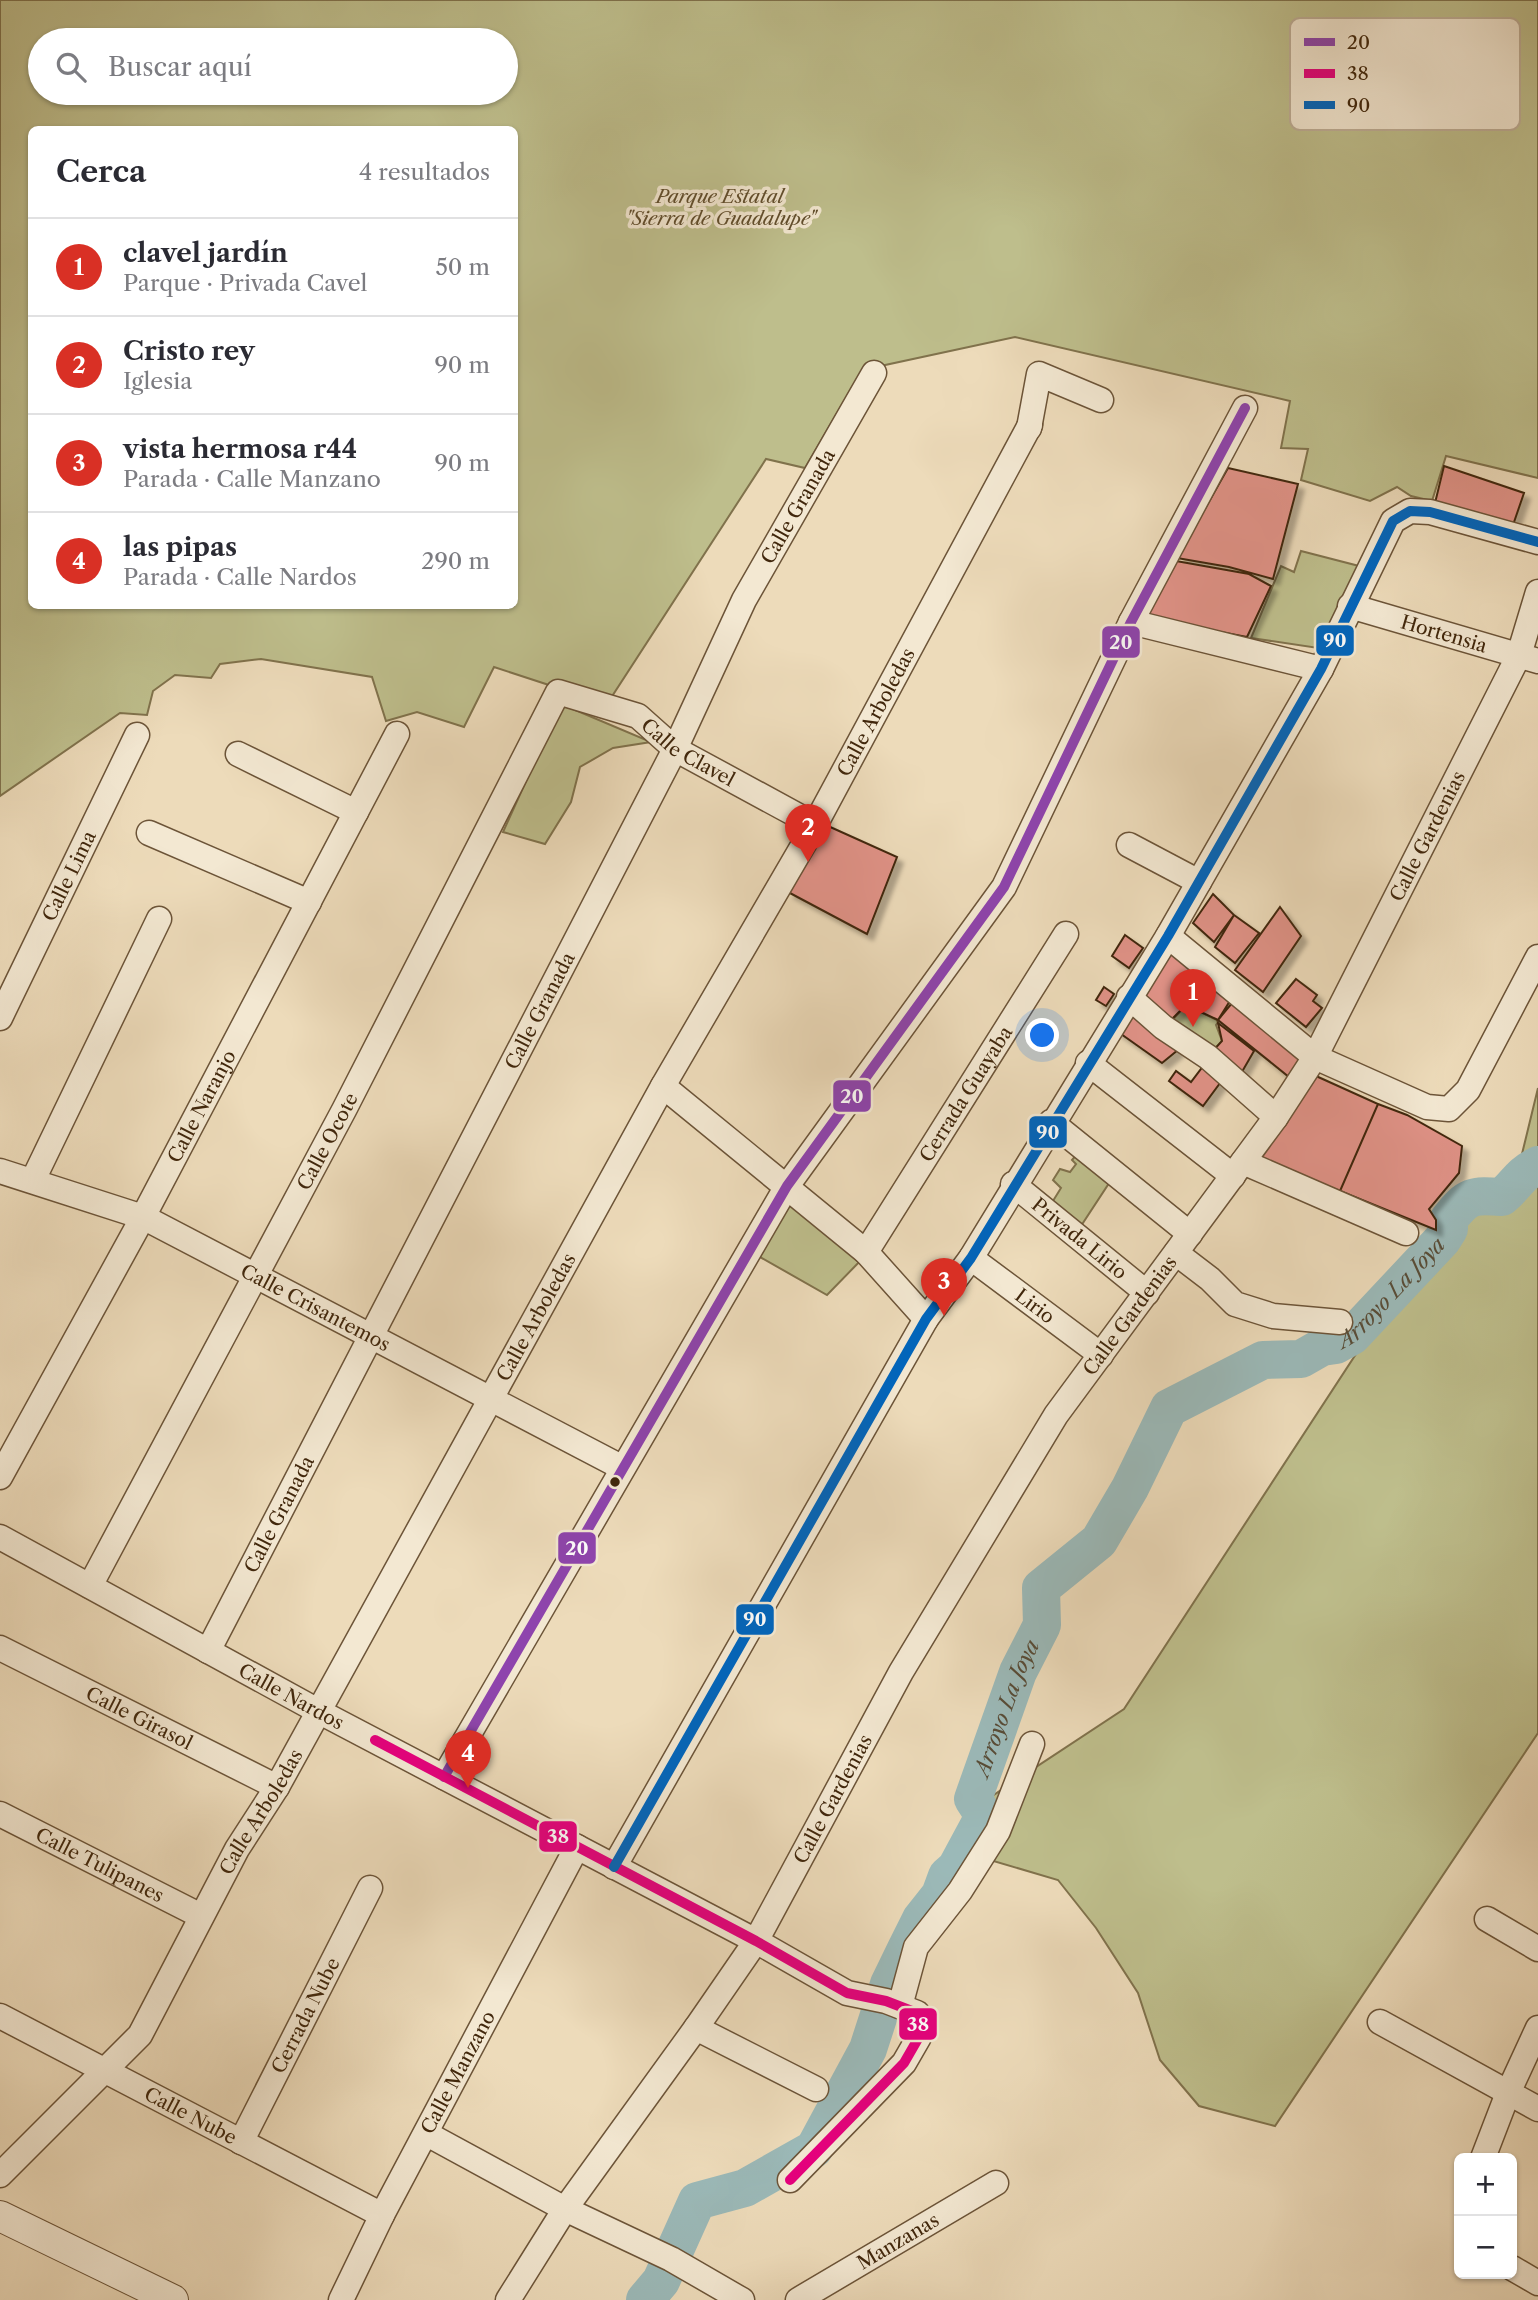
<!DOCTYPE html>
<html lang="es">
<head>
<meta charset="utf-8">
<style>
	:root { --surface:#fff; --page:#f2f2f3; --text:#2b2b33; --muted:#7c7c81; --line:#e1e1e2; --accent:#d93025 }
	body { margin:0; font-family:"Libre Caslon Text",serif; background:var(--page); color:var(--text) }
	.controls { position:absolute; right:21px; bottom:21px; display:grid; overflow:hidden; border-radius:10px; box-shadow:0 2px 5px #0004 }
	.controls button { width:63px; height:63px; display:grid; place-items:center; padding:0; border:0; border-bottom:2px solid var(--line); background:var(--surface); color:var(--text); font:35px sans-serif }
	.you { position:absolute; left:1043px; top:1036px; width:24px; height:24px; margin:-18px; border:5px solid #fff; border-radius:50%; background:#1a73e8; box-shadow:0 0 0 10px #1a73e833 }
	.badge { display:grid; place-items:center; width:46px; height:46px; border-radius:50%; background:var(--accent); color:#fff; font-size:23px; font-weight:700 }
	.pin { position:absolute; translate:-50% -58px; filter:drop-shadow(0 2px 4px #0008) }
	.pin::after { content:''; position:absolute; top:37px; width:24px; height:21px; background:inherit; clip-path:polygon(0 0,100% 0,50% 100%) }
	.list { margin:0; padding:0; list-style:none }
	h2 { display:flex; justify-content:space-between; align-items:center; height:91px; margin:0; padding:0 28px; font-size:30px }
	h2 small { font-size:23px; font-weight:400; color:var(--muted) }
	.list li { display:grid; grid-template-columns:46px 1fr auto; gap:21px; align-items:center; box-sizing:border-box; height:98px; padding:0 28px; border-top:2px solid var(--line) }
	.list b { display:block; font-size:26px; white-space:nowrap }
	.list p { margin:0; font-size:23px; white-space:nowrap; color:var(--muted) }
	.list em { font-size:23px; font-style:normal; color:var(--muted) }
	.icon { flex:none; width:38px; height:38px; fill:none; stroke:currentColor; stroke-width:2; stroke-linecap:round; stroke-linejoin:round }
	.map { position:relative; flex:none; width:1538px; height:2300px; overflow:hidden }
	.search { position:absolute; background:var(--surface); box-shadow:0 2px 5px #0004; left:28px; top:28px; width:490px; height:77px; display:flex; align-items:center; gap:18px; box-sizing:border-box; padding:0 24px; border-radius:38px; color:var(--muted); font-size:26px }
	.panel { position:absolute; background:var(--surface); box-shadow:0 2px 5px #0004; left:28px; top:126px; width:490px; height:483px; border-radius:10px }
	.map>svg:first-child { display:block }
	.green { fill:#bebe8c; stroke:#80724c; stroke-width:2; fill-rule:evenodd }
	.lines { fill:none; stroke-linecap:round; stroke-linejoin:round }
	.river { stroke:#9bb9b8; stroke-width:38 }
	.building { fill:#e09287; stroke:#41270c; stroke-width:2; filter:url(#shadow) }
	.minor-casing { stroke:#6c5438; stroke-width:27 }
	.tertiary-casing { stroke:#6c5438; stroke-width:32 }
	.minor { stroke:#f3e8d2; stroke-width:24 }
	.tertiary { stroke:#f3e8d2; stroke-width:30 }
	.bus-1-casing { stroke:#f3e8d2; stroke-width:16 }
	.bus-2-casing { stroke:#f3e8d2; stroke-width:16 }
	.bus-3-casing { stroke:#f3e8d2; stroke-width:16 }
	.bus-1 { stroke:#8e44ad; stroke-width:10 }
	.bus-2 { stroke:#e5007d; stroke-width:10 }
	.bus-3 { stroke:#0065bd; stroke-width:10 }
	.bus-dot { fill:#41270c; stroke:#f3e8d2; stroke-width:2.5 }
	.labels { text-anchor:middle; stroke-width:7; stroke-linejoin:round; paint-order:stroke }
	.park-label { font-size:19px; font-style:italic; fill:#604d2c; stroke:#f3e8d2 }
	.street-label { font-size:19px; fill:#41270c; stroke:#f3e8d2 }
	.water-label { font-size:21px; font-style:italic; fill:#584c37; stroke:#f3e8d2 }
	.key { fill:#f3e8d2; stroke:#beae97; stroke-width:2 }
	.key-label { font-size:19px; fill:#41270c }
	.line-badge { stroke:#f3e8d2; stroke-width:2.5 }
	.badge-label { font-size:19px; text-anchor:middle; font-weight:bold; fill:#fff }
</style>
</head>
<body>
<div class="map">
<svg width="1538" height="2300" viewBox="0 0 1538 2300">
	<defs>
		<filter id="shadow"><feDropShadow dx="6" dy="6" stdDeviation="2" flood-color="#0004"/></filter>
	</defs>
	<rect width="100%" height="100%" fill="#eddbba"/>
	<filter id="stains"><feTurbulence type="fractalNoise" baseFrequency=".00286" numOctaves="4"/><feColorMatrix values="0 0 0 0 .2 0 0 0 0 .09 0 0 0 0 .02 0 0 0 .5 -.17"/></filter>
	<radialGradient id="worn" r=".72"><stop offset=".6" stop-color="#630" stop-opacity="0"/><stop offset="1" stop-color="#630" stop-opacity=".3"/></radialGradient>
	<!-- green -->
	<path class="green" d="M0,0H1538V478L1446,456L1432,501L1411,496L1397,487L1370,501L1301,480L1308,449L1281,448L1290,401L1015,337L876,367L853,386L805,468L766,459L607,704L494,667L464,727L417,712L386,721L372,677L261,659L220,664L211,678L175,675L153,691L147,715L120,713L0,796ZM40,40H506V93H40ZM32,130H514V606H32Z
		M1301,551L1359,566L1318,648L1251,638L1281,566L1294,572Z
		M561,704L651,742L613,748L580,767L571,802L545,844L503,832Z
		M1186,1005L1219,1021L1216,1025L1222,1041L1212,1052L1167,1026Z
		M1538,1088V1733L1275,2126L1199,2106L1160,2060L1138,1993L1096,1928L1058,1880L963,1852L977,1806L1124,1709L1358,1351L1385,1324L1521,1158Z
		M1077,1154L1115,1174L1077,1232L1048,1209L1061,1188L1053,1180L1060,1169L1070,1172L1076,1164L1072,1160Z
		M791,1198L865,1256L827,1295L760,1257Z"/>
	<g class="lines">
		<!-- river -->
		<path class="river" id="s1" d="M645,2300L661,2281L697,2201L745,2188L814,2149L868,2049L889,1984L906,1949L921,1919L940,1895L947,1876L956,1868L984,1816L973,1799L1018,1672L1042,1625L1041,1588L1099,1541L1130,1488L1169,1408L1263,1360L1301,1359L1322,1347L1336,1345L1352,1336L1442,1240L1449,1229V1219C1468,1195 1472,1195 1502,1197C1517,1184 1519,1175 1538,1165"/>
	</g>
	<!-- building -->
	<path class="building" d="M1444,466L1524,493L1513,525L1435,503Z
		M1228,468L1298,484L1273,579L1229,567L1177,558Z
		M1176,561L1249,574L1271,586L1247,637L1142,617Z
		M828,826L897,857L867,934L788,892Z
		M1213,894L1234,915L1214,942L1193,923Z
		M1280,907L1301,936L1263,992L1235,970Z
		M1234,915L1259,933L1235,963L1215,947Z
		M1125,935L1143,948L1129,968L1112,956Z
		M1170,944L1233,996L1218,1020L1186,1005L1165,1026L1132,994Z
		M1296,979L1317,995L1313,1001L1322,1008L1306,1027L1276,1003Z
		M1104,987L1114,994L1106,1006L1096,1000Z
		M1237,997L1305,1058L1289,1077L1218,1020Z
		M1130,1003L1184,1045L1162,1063L1114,1029Z
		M1218,1023L1254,1051L1239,1077L1211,1053L1222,1041Z
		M1204,1065L1223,1079L1203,1106L1169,1081L1176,1071L1191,1082Z
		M1316,1076L1378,1104L1340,1191L1259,1159Z
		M1378,1104L1407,1115L1462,1146L1459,1173L1429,1209L1436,1220V1230L1340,1191Z"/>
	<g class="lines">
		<defs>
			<g id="minor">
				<path d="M1029,428L1039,374L1101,400"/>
				<path id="s2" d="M1350,606L1538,661"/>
				<path d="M1131,622L1321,669"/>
				<path d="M238,754L356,812"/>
				<path d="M149,833L309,902"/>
				<path d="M1129,845L1199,882"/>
				<path d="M1168,936L1315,1057L1427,1107L1449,1109L1468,1090L1538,957"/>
				<path d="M1129,997L1163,1027L1208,1057L1276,1117"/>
				<path id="s3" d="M0,1018L137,735"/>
				<path d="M1088,1063L1233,1176"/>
				<path d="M663,1086L866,1252L926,1319"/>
				<path d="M1051,1122L1190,1234"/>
				<path d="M1243,1162L1406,1233"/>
				<path id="s4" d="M0,1171L143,1217L621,1467"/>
				<path d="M33,1180L159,919"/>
				<path id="s5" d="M1013,1184L1147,1293"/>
				<path id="s6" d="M866,1252L1066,934"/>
				<path d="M1176,1253L1210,1279L1235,1304L1273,1316L1340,1322"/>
				<path id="s7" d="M971,1258L1101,1355"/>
				<path id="s8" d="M0,1477L143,1217L397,734"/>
				<path id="s9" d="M0,1537L318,1711L756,1941L847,1993L886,2001L917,2013L919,2037L904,2063L790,2180"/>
				<path id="s10" d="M90,1586L344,1110L558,692L638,716L675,749L815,825"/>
				<path id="s11" d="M0,1648L277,1787"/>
				<path id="s12" d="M208,1651L675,749L744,600L874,373"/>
				<path d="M444,1777L787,1186L1004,887L1131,622L1245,408"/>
				<path id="s13" d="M0,1814L201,1916"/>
				<path d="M614,1867L926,1319L971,1258L1168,936L1321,669L1393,521L1410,511L1430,512L1538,542"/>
				<path d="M1487,1919L1538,1949"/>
				<path d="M900,2006L916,1947L960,1891L998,1831L1032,1744"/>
				<path id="s14" d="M0,2016L382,2215"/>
				<path d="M1380,2022L1538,2109"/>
				<path d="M696,2028L816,2089"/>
				<path d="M427,2134L565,2209L671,2259L742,2300"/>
				<path id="s15" d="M241,2142L370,1888"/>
				<path d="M1483,2158L1508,2093L1538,2028"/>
				<path id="s16" d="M0,2175L140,2035L237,1849L277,1787L663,1086L815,825L1030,425"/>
				<path d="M1512,2268L1538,2283"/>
				<path id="s17" d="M341,2300L382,2215L577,1847"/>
				<path id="s18" d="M508,2300L565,2209L696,2028L756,1941L901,1672L1056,1415L1276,1117L1315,1057L1519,655L1538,592"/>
				<path id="s19" d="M798,2300L996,2183"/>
			</g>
			<path id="tertiary" d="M0,2216L173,2300"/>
		</defs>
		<!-- minor casing -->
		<use href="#minor" class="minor-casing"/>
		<!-- tertiary casing -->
		<use href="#tertiary" class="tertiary-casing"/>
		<!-- minor -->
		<use href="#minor" class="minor"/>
		<!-- tertiary -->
		<use href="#tertiary" class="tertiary"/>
		<defs>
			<path id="bus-1" d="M444,1777L787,1186L1004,887L1131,622L1245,408"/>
			<path id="bus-2" d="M375,1740L756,1941L847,1993L886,2001L917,2013L919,2037L904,2063L790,2180"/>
			<path id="bus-3" d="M614,1867L926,1319L971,1258L1168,936L1321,669L1393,521L1410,511L1430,512L1538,542"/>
		</defs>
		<!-- bus-1 casing -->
		<use href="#bus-1" class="bus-1-casing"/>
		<!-- bus-2 casing -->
		<use href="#bus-2" class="bus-2-casing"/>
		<!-- bus-3 casing -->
		<use href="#bus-3" class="bus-3-casing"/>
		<!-- bus-1 -->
		<use href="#bus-1" class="bus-1"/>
		<!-- bus-2 -->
		<use href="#bus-2" class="bus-2"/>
		<!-- bus-3 -->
		<use href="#bus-3" class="bus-3"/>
	</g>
	<!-- markers -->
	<circle class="bus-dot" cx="615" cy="1482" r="6"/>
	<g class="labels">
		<!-- park labels -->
		<g class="park-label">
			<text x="720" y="203">Parque Estatal<tspan x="720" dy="22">"Sierra de Guadalupe"</tspan></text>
		</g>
		<!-- street labels -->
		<g class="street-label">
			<text dy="7" stroke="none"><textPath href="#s12" startOffset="1288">Calle Granada</textPath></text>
			<text dy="7" stroke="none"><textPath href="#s2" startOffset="98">Hortensia</textPath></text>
			<text dy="7" stroke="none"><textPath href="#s16" startOffset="1712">Calle Arboledas</textPath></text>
			<text dy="7" stroke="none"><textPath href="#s10" startOffset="1155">Calle Clavel</textPath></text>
			<text dy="7" stroke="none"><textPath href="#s18" startOffset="1732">Calle Gardenias</textPath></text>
			<text dy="7" stroke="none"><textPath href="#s3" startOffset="158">Calle Lima</textPath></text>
			<text dy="7" stroke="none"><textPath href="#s12" startOffset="721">Calle Granada</textPath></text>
			<text dy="7" stroke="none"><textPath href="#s6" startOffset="187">Cerrada Guayaba</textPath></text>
			<text dy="7" stroke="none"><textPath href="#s8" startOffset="422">Calle Naranjo</textPath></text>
			<text dy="7" stroke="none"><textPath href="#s10" startOffset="504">Calle Ocote</textPath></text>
			<text dy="7" stroke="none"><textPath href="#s5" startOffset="86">Privada Lirio</textPath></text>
			<text dy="7" stroke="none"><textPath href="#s7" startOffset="80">Lirio</textPath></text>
			<text dy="7" stroke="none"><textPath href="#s4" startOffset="345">Calle Crisantemos</textPath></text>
			<text dy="7" stroke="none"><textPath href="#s16" startOffset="1018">Calle Arboledas</textPath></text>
			<text dy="7" stroke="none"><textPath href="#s18" startOffset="1166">Calle Gardenias</textPath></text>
			<text dy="7" stroke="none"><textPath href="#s12" startOffset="154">Calle Granada</textPath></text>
			<text dy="7" stroke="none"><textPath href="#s9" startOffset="332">Calle Nardos</textPath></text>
			<text dy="7" stroke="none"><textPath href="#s11" startOffset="156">Calle Girasol</textPath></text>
			<text dy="7" stroke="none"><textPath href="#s18" startOffset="598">Calle Gardenias</textPath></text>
			<text dy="7" stroke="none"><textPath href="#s16" startOffset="452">Calle Arboledas</textPath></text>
			<text dy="7" stroke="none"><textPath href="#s13" startOffset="112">Calle Tulipanes</textPath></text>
			<text dy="7" stroke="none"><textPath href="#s15" startOffset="142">Cerrada Nube</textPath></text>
			<text dy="7" stroke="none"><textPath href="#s17" startOffset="256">Calle Manzano</textPath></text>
			<text dy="7" stroke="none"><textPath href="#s14" startOffset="215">Calle Nube</textPath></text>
			<text dy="7" stroke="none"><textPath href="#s19" startOffset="116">Manzanas</textPath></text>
		</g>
		<!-- water labels -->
		<g class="water-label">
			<text dy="7" stroke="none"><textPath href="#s1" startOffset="1346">Arroyo La Joya</textPath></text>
			<text dy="7" stroke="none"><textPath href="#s1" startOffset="735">Arroyo La Joya</textPath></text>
		</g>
	</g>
	<!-- legend -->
	<rect x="1290" y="18" width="230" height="112" rx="10" class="key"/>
	<rect x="1304" y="38" width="31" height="8" fill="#8e44ad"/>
	<rect x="1304" y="69" width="31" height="9" fill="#e5007d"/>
	<rect x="1304" y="101" width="31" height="8" fill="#0065bd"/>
	<g class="key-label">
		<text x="1347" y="49">20</text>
		<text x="1347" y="80">38</text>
		<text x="1347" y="112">90</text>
	</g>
	<g class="line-badge">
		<rect x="1315" y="624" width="40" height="33" rx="7" fill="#0065bd"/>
		<rect x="1101" y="625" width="40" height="34" rx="7" fill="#8e44ad"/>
		<rect x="832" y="1079" width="40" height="34" rx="7" fill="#8e44ad"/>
		<rect x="1028" y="1115" width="40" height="34" rx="7" fill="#0065bd"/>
		<rect x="557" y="1531" width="40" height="34" rx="7" fill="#8e44ad"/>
		<rect x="735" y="1603" width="40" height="33" rx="7" fill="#0065bd"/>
		<rect x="538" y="1820" width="40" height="33" rx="7" fill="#e5007d"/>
		<rect x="898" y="2007" width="40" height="34" rx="7" fill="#e5007d"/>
	</g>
	<g class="badge-label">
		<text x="1335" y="647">90</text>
		<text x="1121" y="649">20</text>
		<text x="852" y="1103">20</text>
		<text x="1048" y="1139">90</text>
		<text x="577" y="1555">20</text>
		<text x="755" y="1626">90</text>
		<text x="558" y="1843">38</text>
		<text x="918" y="2031">38</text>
	</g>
	<rect width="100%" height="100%" filter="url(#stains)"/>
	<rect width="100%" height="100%" fill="url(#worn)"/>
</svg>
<div class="controls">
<button>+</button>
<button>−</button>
</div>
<div class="you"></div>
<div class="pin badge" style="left:1193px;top:1027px">1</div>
<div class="pin badge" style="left:808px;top:862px">2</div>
<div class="pin badge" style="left:944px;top:1316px">3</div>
<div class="pin badge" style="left:468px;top:1788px">4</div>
<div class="search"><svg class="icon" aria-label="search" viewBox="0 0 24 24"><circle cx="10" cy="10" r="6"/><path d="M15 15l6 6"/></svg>Buscar aquí</div>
<section class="panel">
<h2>Cerca<small>4 resultados</small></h2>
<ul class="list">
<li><span class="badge">1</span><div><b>clavel jardín</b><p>Parque · Privada Cavel</p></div><em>50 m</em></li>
<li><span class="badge">2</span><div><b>Cristo rey</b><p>Iglesia</p></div><em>90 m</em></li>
<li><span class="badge">3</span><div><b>vista hermosa r44</b><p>Parada · Calle Manzano</p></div><em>90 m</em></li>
<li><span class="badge">4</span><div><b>las pipas</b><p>Parada · Calle Nardos</p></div><em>290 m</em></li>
</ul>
</section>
</div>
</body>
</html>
